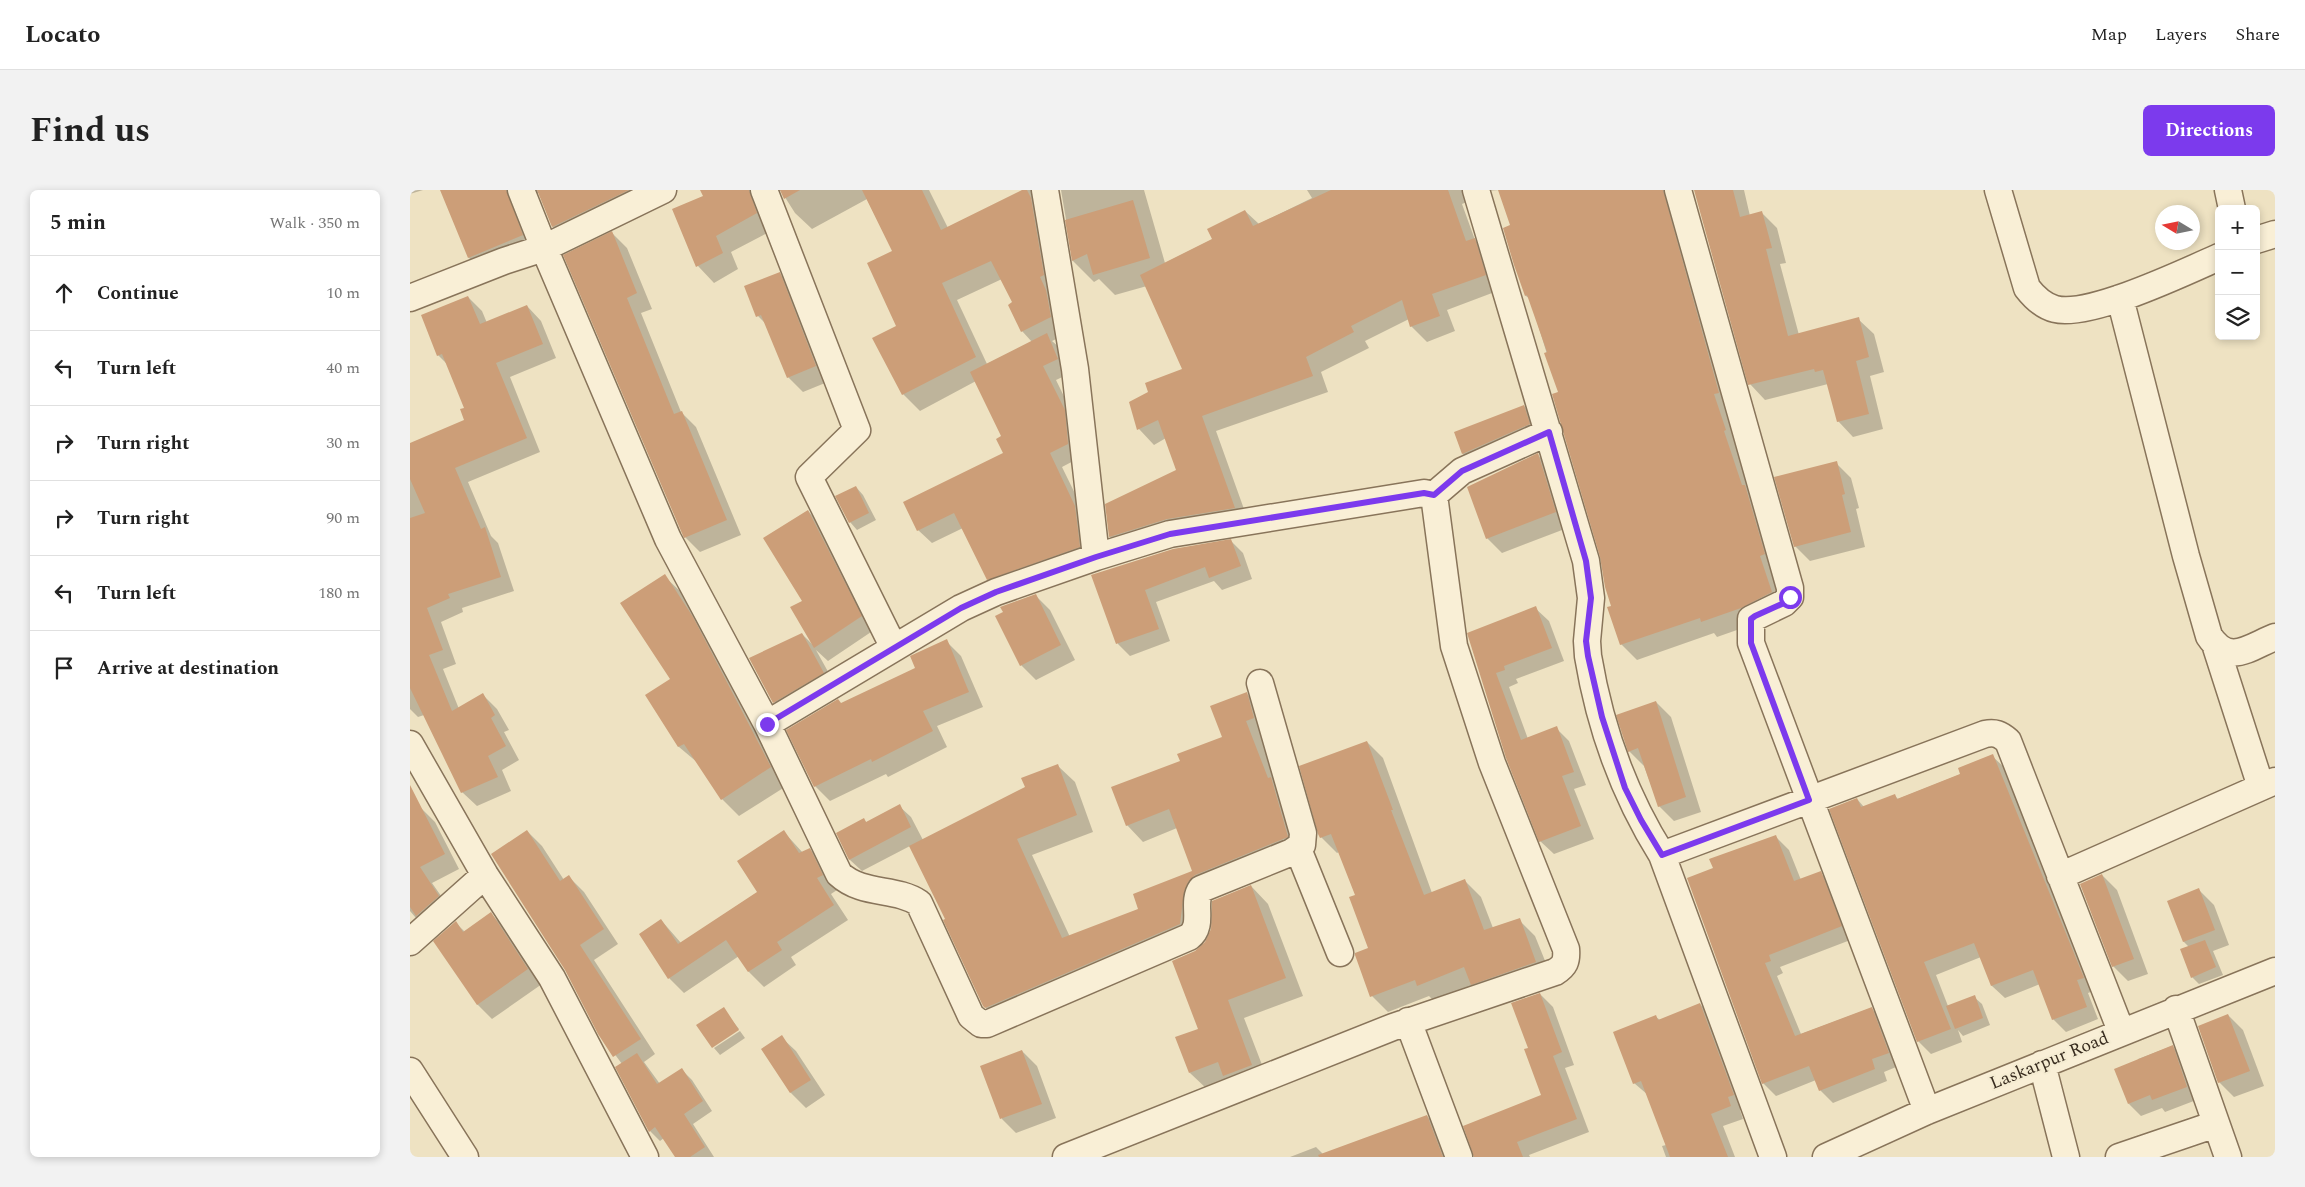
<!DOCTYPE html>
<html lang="en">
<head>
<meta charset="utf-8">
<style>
	:root { --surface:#fff; --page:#f2f2f2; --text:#222; --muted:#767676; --line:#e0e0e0; --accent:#7c3aed }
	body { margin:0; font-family:Spectral,serif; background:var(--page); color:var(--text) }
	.controls { position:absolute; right:15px; top:15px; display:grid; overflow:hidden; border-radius:8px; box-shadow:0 2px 8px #0003 }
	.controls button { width:45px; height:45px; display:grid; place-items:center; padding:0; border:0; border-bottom:1px solid var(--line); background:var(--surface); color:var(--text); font:25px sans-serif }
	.compass { position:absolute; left:1745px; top:15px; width:45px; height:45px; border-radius:50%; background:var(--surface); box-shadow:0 2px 8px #0003; rotate:280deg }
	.stop { position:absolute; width:15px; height:15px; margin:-11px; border:4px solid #7c3aed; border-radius:50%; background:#fff }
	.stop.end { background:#7c3aed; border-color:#fff; box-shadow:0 1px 5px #0008 }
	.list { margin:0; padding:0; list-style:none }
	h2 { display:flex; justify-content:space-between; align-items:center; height:65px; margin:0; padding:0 20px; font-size:21px }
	h2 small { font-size:16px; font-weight:400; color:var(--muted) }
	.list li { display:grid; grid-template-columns:32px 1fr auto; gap:15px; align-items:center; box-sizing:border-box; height:75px; padding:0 20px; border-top:1px solid var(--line) }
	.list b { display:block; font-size:19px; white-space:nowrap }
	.list em { font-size:16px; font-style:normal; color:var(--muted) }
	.icon { flex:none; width:28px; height:28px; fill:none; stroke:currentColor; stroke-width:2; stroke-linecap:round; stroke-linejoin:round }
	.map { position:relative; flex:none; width:1865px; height:967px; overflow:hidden; border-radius:8px }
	header { display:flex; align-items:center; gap:30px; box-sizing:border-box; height:70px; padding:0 25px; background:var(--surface); border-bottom:1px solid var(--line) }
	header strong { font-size:24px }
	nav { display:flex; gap:28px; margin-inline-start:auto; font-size:18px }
	.intro { display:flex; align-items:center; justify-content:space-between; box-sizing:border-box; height:120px; padding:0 30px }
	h1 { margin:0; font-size:35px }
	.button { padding:12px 22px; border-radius:8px; background:var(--accent); color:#fff; font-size:18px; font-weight:700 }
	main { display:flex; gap:30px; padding:0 30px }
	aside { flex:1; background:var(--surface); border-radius:8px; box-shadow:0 2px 8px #0003 }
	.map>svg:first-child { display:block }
	.shadow { fill:#0003; fill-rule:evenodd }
	.building { fill:#cc9e78 }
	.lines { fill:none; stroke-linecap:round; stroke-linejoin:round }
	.minor-casing { stroke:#88745a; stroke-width:29 }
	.minor { stroke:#f9efd6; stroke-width:26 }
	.route { stroke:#7c3aed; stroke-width:6 }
	.labels { text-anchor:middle; stroke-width:4.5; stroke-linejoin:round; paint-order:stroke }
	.street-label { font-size:18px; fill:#372b1e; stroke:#f5ecd2 }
</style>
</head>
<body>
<header>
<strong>Locato</strong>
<nav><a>Map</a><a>Layers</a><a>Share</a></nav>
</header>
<div class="intro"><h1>Find us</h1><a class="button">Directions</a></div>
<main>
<aside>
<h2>5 min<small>Walk · 350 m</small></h2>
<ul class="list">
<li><svg class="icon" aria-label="ahead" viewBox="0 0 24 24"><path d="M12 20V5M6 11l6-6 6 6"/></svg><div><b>Continue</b></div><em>10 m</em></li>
<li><svg class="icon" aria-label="left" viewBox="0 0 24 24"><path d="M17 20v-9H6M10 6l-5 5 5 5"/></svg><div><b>Turn left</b></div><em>40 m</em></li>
<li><svg class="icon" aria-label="right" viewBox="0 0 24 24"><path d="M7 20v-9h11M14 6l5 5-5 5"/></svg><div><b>Turn right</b></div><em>30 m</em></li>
<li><svg class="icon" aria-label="right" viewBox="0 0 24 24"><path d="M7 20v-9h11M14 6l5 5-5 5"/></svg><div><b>Turn right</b></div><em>90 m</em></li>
<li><svg class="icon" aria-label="left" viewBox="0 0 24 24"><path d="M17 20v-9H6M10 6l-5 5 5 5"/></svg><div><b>Turn left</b></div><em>180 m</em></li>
<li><svg class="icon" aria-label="arrive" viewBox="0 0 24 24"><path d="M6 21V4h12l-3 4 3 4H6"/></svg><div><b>Arrive at destination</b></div></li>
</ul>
</aside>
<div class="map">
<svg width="1865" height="967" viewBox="0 0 1865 967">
	<rect width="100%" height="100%" fill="#eee2c2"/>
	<!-- shadow -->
	<path class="shadow" d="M0,0H13L0,4Z
		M31,0H221L230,21L161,55L143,37L130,3L123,4L130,63L77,85L59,68Z
		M293,0H519L538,38L615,0H623L657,144L642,151L650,158L661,183L646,190L668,235L671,267L652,277L678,330L683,370L592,403L578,389L553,338L522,353L508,340L595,264L593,247L566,191L510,221L493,204L464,148L487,137L483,61L457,9L402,39L385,23L371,1L365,2L363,40L321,62L328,79L304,93L288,76L264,20L295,7ZM592,89L604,113L612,141L622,152L577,174L547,110Z
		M651,0H734L755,73L803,49L835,21L849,34L902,8L897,0H1089L1077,1L1069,7L1052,14L1065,50L1080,65L1090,100L1037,120L1045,141L1017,152L1001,136L999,129L955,151L959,158L911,182L918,202L806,241L839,333L715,362L700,347L697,315L767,281L756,248L744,255L729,239L721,212L740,203L774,180L737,96L705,105L689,89L684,92L663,71Z
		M1090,0H1334L1340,26L1352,23L1367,38L1376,73L1370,74L1389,145L1448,129L1464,144L1474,182L1460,186L1473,239L1443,247L1428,231L1418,194L1355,210L1340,194L1285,0L1279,1L1377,417L1347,433L1307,447L1304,443L1227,470L1211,454L1192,367L1149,203L1120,109L1116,106L1105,74L1102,36Z
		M202,43L217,58L242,119L231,123L271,222L286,237L331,345L290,362L275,347L155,66Z
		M369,83L384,98L420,191L393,202L378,187L357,135L348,126Z
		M58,107L72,121L77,133L117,116L131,131L146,168L100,187L130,262L58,292L81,346L88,353L104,401L52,418L53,422L31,432L46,474L33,479L49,519L73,505L87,519L99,540L94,542L109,570L92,580L101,601L67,616L52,602L14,525L8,527L0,519V255L56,230L55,218L37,174L28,165Z
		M1114,216L1129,231L1068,279L1053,264L1045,243Z
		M1128,265L1143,280L1160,337L1092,363L1077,348Z
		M1426,273L1441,288L1449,318L1446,319L1455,357L1400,371L1385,356Z
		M446,297L453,305L466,330L447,340L440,332Z
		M398,321L412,335L464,440L418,471L406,460L426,496L377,525L364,512L392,444L402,454L394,411Z
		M821,351L833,363L842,389L812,400L804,391L746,412L760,451L720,466L708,454L683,385Z
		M254,386L272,403L378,595L329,626L312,609L288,573L269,557L237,506L262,489Z
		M625,405L640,420L665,470L626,490L611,475Z
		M1125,418L1139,431L1154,471L1106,489L1108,493L1099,497L1118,549L1146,538L1159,551L1176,595L1164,599L1184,649L1144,664L1130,651L1097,567L1059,444Z
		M536,451L551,466L573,517L527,536L537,557L478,587L476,584L420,611L405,596L432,514L507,478Z
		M837,504L853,520L860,544L852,548L893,663L801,702L786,751L593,834L576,818L535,730H537L500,656L452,681L440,670L428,644L454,630L457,633L489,616L501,627L513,650L616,598L648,576L665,592L683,642L622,665L660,747L730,719L784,682L767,638L733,652L717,635L772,572L813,548Z
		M1246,512L1261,527L1291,622L1264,631L1249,616L1234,576L1219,561Z
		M957,552L973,568L1022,703L1055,691L1071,707L1083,738L1109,730L1125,746L1142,788L1024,811L1019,806L978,822L962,806L960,758L946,706L929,662L927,663L911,647Z
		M1582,566L1595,578L1686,800L1678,803L1688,829L1656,842L1643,829L1630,794L1595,808L1582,796L1571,767L1526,785L1538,816L1564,807L1572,814L1580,835L1553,846L1548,840L1552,852L1521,864L1508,851L1447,609L1454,617L1484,605L1488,609L1551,584Z
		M10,617L25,632L49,679L22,693L36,713L11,734L0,721V622Z
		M117,641L132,656L154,690L159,687L174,702L208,754L184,770L245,864L234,872L250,894L272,880L282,890L302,921L283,934L304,967H267L254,948L250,951L240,941L212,874L189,843Z
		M374,642L393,663L400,659L414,674L427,700L421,704L438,730L381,767L386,775L354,797L339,782L329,766L274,803L259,788L251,730L271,753L348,702Z
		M1366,647L1379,660L1391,690L1410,683L1423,695L1443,749L1370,777L1373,783L1367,786L1391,844L1461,818L1474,831L1491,875L1474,882L1477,891L1423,913L1410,900L1406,890L1366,906L1353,893L1304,679Z
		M1692,685L1707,700L1738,784L1718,791L1703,776Z
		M841,696L858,714L893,806L834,828L859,893L798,900L780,883L789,840L786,762L796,753Z
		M1789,700L1804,715L1819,755L1803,761L1813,785L1789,794L1782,787L1779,757L1774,752L1759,712Z
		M81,724L96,739L132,794L82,829L67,814L46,733L55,742Z
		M1130,804L1143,817L1164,875L1155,878L1179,942L1119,965L1120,967H1065L1133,906L1120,859Z
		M1290,814L1303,827L1336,917L1330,920L1333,929L1313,936L1325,967H1256L1252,956L1256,955L1238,905L1224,893L1246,827L1250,830Z
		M313,819L329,839L302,856Z
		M1818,825L1833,840L1854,896L1824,907L1809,892Z
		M330,841L335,848L310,865L304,858Z
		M371,847L386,861L415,905L396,918L381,903L352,859Z
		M1762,856L1775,869L1789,909L1755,922L1752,918L1731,926L1719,914L1728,869Z
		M612,861L627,876L646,928L606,943L592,929L572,877Z
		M1017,926L1031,941L1041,967H880L906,957L913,964Z"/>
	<!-- building -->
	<path class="building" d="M30,0H96L113,45L58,68Z
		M127,0H219L142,37Z
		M290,0H339L347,23L306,46L313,63L286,77L262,19L293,6Z
		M370,0H390L374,9Z
		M452,0H512L531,40L612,0H617L621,8L634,85L630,87L636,100L641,127L611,142L598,115L602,112L581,71L532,93L566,167L492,205L462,148L486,136L457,73L482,61Z
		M921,0H1038L1056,51L1065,48L1076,85L1022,104L1030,126L1000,137L992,110L941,136L944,142L896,167L903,186L792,226L825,318L757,329L699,347L695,314L766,280L748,230L727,240L719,212L738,202L735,193L772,179L730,85L802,49L797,39L835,20L843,36Z
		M1088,0H1253L1309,203L1304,204L1316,240L1314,241L1332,295H1335L1355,364L1350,366L1362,402L1331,418L1291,432L1290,428L1210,455L1197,417L1201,416L1195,397L1190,367L1142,204L1148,202L1134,163L1137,162L1117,105L1115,106L1104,75L1093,38L1100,35Z
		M1284,0H1323L1330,27L1352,21L1362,58L1356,59L1378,146L1449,127L1459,167L1446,171L1459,224L1427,232L1413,180L1405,182L1404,179L1338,195Z
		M723,10L740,68L683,85L677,64L662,71L655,30Z
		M202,41L227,103L217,108L264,224L272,221L317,330L274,348L153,65Z
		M370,82L406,176L377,188L351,125L346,127L334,96Z
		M58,106L70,134L117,115L133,154L86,173L117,248L45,278L71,339L75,337L91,387L38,404L40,408L17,418L33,460L19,465L42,521L73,503L85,525L81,528L96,556L78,566L88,587L51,603L0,498V328L15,323L0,289V253L54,230L50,219L54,218L32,164L27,166L11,125Z
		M637,143L648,169L633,176L655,220L658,254L640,263L665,316L670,357L577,390L544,323L507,341L493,312L593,263L586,249L591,246L560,182Z
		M1114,215L1120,234L1052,264L1044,242Z
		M1128,263L1146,322L1076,349L1057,297Z
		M1427,271L1435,304L1432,305L1441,342L1384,357L1364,287Z
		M446,296L459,323L439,333L425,306Z
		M398,320L452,426L404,458L380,417L392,411L353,348Z
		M821,349L831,376L799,388L795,377L735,400L749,439L706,454L681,385L763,359Z
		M255,384L283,427L361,577L311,610L274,554L268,557L235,505L260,489L210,413Z
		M626,404L651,455L610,476L585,426L593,422L590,417Z
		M1126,416L1142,458L1094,476L1095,480L1086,483L1111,550L1147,536L1164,582L1152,586L1171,636L1129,652L1096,568L1057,443Z
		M392,443L414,483L363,513L339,468Z
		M537,449L559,502L513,521L523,541L462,572L461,569L404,597L376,540L428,509L431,513L505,478L500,466Z
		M837,502L844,528L836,531L858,588L861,587L878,647L785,685L778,692L774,702L770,734L575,818L573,816L533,730L535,729L499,656L615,597L611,588L648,574L667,625L607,649L652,748L728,719L723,704L782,681L759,619L716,636L701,597L770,571L767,564L812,547L800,516Z
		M1246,511L1276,607L1248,617L1228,558L1218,562L1206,525Z
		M957,551L983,620H981L1014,705L1055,689L1074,740L1110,728L1126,772L1061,795L1054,777L1007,796L1005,790L960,807L945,765V763L958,758L939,707L945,705L921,644L910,648L908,644L889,576Z
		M1583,564L1674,788L1667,790L1677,817L1642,830L1623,780L1581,796L1564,753L1514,772L1541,839L1507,852L1419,619L1447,608L1451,617L1485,604L1487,609L1550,584L1548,578Z
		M0,595L35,664L10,677L29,706L6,726L0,717Z
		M490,614L501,637L439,670L426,643L454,628L456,632Z
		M117,640L150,691L159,685L194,739L170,755L231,849L203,867L188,844L155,780L81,664Z
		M374,640L389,663L400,658L413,685L407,688L424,715L367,752L372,760L338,782L316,750L258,789L229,744L251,729L268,754L347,702L327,671Z
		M1366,645L1384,691L1411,681L1432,736L1359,765L1361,771L1355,773L1385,846L1462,817L1479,863L1462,869L1465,879L1409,901L1399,876L1352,894L1277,688L1303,678L1299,669Z
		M1692,684L1724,769L1702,777L1670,694Z
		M841,695L876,788L818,810L842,875L813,886L808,872L779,883L765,847L788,839L762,771L785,761L795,752L801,739L802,711Z
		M1789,698L1805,740L1773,752L1757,711Z
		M81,722L118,779L67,815L23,751L46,731L53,742Z
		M1795,750L1806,777L1781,788L1770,759Z
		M1130,803L1152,862L1143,866L1167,929L1107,952L1113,967H1064L1053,936L1131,905L1114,859L1118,858L1101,813Z
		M1565,805L1573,828L1545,839L1536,816Z
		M1290,813L1324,905L1318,907L1321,916L1301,924L1318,967H1260L1231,891L1223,894L1203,842L1246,825L1248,830Z
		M314,817L329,840L302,858L286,835Z
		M1818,824L1840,881L1808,893L1788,836Z
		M372,845L401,890L380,903L351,859Z
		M1763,855L1777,897L1742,910L1740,905L1718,914L1704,879Z
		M612,860L632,914L590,929L570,876Z
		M227,863L247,894L272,878L293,911L274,924L295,957L280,967H265L245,937L239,942L205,877Z
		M1017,925L1033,967H909L908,965Z"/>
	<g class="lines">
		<defs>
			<path id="minor" d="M111,0L134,58L258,349L357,534L429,684C453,706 485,697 509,713L561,826L571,834H577L779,747C795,735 781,713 791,699L882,662L892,655L893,643L850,493
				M354,0L447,240L399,287L484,458
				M635,0L665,179L686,367
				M1066,0L1176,371L1181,408L1177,451L1178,466C1190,538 1213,603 1252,665L1363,967
				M1268,0L1380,398V407L1374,413L1341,429V453L1517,921
				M1588,0L1617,98C1624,107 1633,116 1645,119C1679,128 1775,82 1809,67
				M1818,0L1822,19
				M1846,50L1865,44
				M0,108L94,71L134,58L253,0
				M1710,108L1776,366L1799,446C1819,476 1838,458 1865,447
				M1024,305L1052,281L1139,242
				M1806,457L1851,597
				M357,534L551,418L586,402L686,367L760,344L1014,303L1024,305L1044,456L1082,573L1156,759C1157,771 1155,776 1145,782L983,837L656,967
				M0,554L75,685L142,788L235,967
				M888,659L930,763
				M1252,665L1575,544C1585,542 1590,544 1598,551L1711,841
				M1650,686L1865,591
				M0,752L75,685
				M1766,819L1818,967
				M998,831L1049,967
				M1632,874L1656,967
				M0,881L55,967
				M1416,967L1517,921L1865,781
				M1709,967L1806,934"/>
		</defs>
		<!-- minor casing -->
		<use href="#minor" class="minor-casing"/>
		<!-- minor -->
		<use href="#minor" class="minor"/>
	</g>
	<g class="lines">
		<!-- route -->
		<path class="route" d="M357,534L551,418L586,402L686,367L760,344L1014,303L1024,305L1052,281L1139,242L1176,371L1181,408L1176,451L1178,466L1192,527L1215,598L1231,630L1252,665L1399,610L1341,453V429L1345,426L1374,413L1380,407"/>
	</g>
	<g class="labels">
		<!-- street labels -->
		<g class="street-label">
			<text transform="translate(1639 870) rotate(-22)" y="6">Laskarpur Road</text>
		</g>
	</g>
</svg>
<div class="controls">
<button>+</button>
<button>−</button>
<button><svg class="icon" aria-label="layers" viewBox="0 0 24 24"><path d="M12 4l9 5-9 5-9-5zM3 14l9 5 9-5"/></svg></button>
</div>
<svg class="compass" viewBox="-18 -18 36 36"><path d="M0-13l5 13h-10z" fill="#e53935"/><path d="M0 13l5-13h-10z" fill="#767676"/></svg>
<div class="stop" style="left:1380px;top:407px"></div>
<div class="stop end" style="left:357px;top:534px"></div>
</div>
</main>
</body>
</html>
